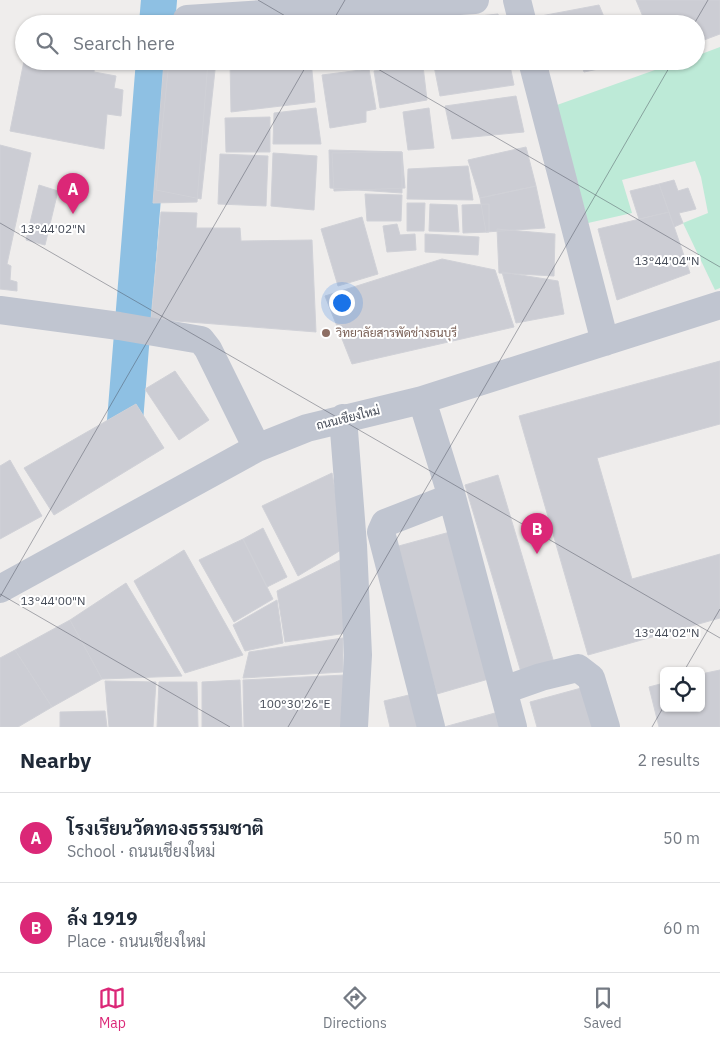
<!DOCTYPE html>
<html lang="en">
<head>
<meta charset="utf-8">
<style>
	:root { --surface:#fff; --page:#f2f2f3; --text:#1f2937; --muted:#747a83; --line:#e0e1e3; --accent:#db2777 }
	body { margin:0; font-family:"IBM Plex Sans",Sarabun,sans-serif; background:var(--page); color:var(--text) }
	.controls { position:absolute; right:15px; bottom:15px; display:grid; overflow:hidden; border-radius:8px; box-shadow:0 1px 4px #0004 }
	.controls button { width:45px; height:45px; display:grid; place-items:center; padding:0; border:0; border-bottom:1px solid var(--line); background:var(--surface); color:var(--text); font:25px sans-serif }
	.you { position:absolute; left:341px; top:302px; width:18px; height:18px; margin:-12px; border:4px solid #fff; border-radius:50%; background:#1a73e8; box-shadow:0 0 0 8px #1a73e833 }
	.badge { display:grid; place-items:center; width:32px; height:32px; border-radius:50%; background:var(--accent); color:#fff; font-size:16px; font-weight:700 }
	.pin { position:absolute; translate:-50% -41px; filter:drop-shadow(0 1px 2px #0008) }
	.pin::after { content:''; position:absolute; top:26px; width:18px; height:15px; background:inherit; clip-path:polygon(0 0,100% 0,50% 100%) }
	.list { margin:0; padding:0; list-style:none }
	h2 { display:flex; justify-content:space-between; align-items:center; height:65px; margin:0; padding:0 20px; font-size:21px }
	h2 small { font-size:16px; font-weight:400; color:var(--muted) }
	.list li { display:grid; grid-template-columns:32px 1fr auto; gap:15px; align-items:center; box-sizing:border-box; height:90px; padding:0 20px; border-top:1px solid var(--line) }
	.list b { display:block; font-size:19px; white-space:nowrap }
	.list p { margin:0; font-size:16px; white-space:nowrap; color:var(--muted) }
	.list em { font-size:16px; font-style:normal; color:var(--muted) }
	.icon { flex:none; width:28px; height:28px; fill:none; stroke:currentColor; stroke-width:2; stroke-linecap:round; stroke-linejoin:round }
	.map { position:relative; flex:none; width:720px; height:727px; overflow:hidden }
	.search { position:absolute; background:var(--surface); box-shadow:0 1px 4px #0004; left:15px; right:15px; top:15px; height:55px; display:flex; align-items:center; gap:12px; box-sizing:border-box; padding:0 18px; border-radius:28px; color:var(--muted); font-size:19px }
	.sheet { height:245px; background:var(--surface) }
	nav { display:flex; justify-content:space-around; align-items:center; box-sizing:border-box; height:70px; border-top:1px solid var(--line); background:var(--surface); font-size:14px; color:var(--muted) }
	nav a { display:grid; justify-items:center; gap:2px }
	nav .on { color:var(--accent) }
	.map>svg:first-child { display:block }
	.green { fill:#bdead7 }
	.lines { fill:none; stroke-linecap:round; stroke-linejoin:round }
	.canal { stroke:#8ec0e3; stroke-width:36 }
	.building { fill:#cccdd4; stroke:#d0d1d7 }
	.minor { stroke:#c0c5d0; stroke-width:28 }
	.ticks { fill:none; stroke:#464c58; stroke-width:1; stroke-opacity:0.45 }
	.education-dot { fill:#8d6e63; stroke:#fff; stroke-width:2 }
	.labels { text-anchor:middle; stroke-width:4; stroke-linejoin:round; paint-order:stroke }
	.education-label { font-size:12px; fill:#785e54; stroke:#fff; text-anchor:start }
	.street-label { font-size:12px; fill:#464c58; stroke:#fff }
	.ticks-label { font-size:12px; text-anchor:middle; fill:#464c58; stroke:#fff; stroke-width:4; stroke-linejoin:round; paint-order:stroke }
</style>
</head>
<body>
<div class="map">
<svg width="720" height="727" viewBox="0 0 720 727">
	<rect width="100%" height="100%" fill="#efedec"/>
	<!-- green -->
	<path class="green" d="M720,47V288L715,290L683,223L708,213L701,177L695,161L622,180L632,213L588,223L557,105L680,61H696V56Z"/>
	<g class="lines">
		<!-- canal -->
		<path class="canal" d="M157,24L159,0
			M125,421L154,61"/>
	</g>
	<!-- building -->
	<path class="building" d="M636,0H720V34L696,43V24H646Z
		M599,5L607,24H527L525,19Z
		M498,14L500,24H426V22Z
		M24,61H95L94,72L116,76L114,88L123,90L121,116L107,114L104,149L10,131Z
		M164,61H208L197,202L153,203Z
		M169,61H216L201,199L156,190Z
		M230,61H311L315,102L231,112Z
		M326,61H371L328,69Z
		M433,61H509L514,85L440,96Z
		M580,61H621L622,64L584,72Z
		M423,66L427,100L380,108L374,71Z
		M369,69L376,109L366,111V122L330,128L322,75Z
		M516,96L524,132L452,139L445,106Z
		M316,108L321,144H273L274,113Z
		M429,108L434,148L408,150L403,112Z
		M270,117V152H226L225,118Z
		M0,145L31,153L7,264L11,266L10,280L17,282V291L0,289Z
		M526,147L536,186L480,198L468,160Z
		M329,150L402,152V193L330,188Z
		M402,152L405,188L334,191L332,153Z
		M273,153L317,156L314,210L271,206Z
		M220,154L268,156L266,206L218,204Z
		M468,166L473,200L407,199L408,169Z
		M674,180L678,191L688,188L696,209L679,213L683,223L674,227L659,184Z
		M659,184L669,212L639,219L630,191Z
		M39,185L58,191L45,245L26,240Z
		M536,186L545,228L486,232L480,198Z
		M365,194L402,195L401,221H367Z
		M407,203H425L424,231H407Z
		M430,204L457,205L459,232L429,231Z
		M489,204V232L463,233L462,205Z
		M161,212L197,213L196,228H240L241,241L312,240L316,332L151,319Z
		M669,212L690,273L617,300L598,229Z
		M362,217L378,274L338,286L321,229Z
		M397,224L400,235L415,234L416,250L387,252L383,226Z
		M497,229L555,234L554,276L499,273Z
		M425,234L479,237L478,255L425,252Z
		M442,259L495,270L514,327L352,364L325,296Z
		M502,272L558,281L564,314L516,323Z
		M720,361V424L597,458L632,579L720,554V618L588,655L519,416Z
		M175,371L209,420L179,440L145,389Z
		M136,404L164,448L54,515L24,468Z
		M10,460L42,516L0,539V466Z
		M332,473L346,547L298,576L262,506Z
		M498,475L554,663L521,672L465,485Z
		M263,528L287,577L267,587L243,539Z
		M450,532L492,678L437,694L395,547Z
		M243,539L273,599L234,622L199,560Z
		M184,550L243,655L185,673L134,581Z
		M342,559L347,633L285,642L277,591Z
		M126,583L182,676L102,679L70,620Z
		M277,600L283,643L245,651L233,625Z
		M70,620L102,679L52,707L15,650Z
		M343,638V672L243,678L249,652Z
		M15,650L52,707L18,727H0V658Z
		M720,670V727H659L649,687L664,683V708H701V674Z
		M345,675V727H244L243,680Z
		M240,680L242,727H202V682Z
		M105,681L156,682L153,727H109Z
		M159,682H197L198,727H157Z
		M585,687L596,727H537L530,702Z
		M413,694L421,727H390L384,701Z
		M105,711L107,727H60V712Z
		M495,713L499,727H444Z"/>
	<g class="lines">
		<!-- minor -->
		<path class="minor" d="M517,0L523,24
			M187,19L475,0
			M532,61L605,342
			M0,310L119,326L201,340L208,349L257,448
			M422,400L452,497L513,727
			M343,418L353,545L358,655L354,727
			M0,589L257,448L307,428L422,400L720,305
			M504,690L541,677L578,668L591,678L606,727
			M431,727L381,532L385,523L452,497"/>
	</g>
	<!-- ticks -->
	<path class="ticks" d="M258,0L299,24M331,24L345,0M694,24L708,0M364,61L720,267M0,223L720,638M0,594L230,727M0,597L309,61M684,671L720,609M288,727L673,61M652,727L664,706"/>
	<!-- markers -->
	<circle class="education-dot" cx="326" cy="333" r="5"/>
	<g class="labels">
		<!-- education labels -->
		<g class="education-label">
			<text x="336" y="337">วิทยาลัยสารพัดช่างธนบุรี</text>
		</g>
		<!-- street labels -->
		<g class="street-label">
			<text transform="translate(348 418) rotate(-14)" y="4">ถนนเชียงใหม่</text>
		</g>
	</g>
	<g class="ticks-label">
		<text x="53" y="233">13°44'02"N</text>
		<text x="667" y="265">13°44'04"N</text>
		<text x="53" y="605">13°44'00"N</text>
		<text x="667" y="637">13°44'02"N</text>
		<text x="295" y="708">100°30'26"E</text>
	</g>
</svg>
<div class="controls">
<button><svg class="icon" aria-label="locate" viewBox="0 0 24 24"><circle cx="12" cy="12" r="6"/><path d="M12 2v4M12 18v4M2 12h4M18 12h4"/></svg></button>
</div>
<div class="you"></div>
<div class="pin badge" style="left:73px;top:214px">A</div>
<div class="pin badge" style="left:537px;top:554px">B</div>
<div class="search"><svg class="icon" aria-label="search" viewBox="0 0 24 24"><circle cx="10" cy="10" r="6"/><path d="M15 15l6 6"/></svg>Search here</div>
</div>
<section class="sheet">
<h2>Nearby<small>2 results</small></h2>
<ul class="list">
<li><span class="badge">A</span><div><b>โรงเรียนวัดทองธรรมชาติ</b><p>School · ถนนเชียงใหม่</p></div><em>50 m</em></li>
<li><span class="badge">B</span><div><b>ล้ง 1919</b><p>Place · ถนนเชียงใหม่</p></div><em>60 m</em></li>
</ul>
</section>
<nav>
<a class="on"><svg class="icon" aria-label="map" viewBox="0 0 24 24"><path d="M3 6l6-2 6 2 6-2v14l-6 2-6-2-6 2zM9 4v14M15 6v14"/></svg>Map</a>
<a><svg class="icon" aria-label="directions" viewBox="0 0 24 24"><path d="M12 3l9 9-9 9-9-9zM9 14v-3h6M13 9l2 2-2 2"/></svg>Directions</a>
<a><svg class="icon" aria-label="saved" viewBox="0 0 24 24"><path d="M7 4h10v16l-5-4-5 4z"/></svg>Saved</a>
</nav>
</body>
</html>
